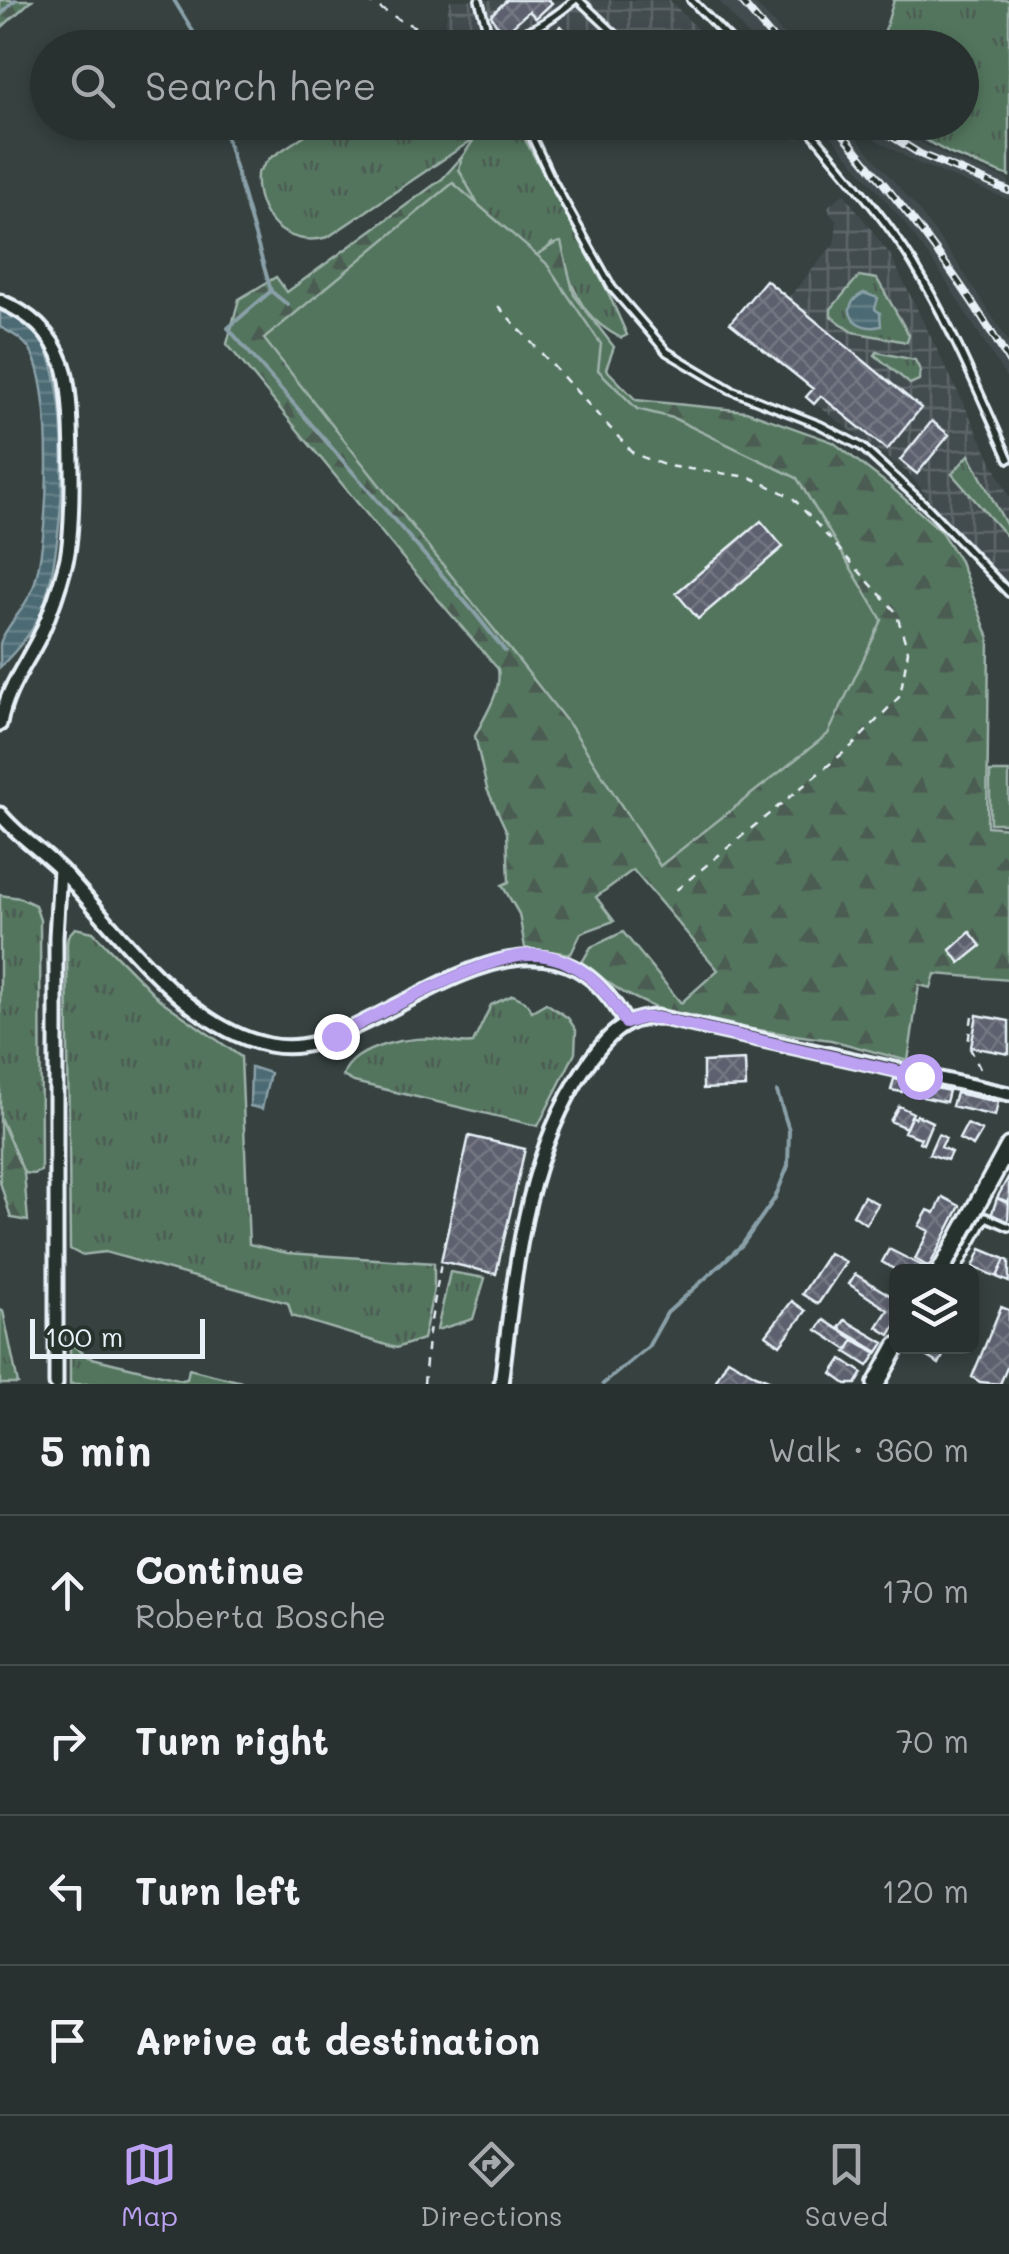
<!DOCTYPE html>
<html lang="en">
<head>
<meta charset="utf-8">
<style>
	:root { --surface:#283130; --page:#343d3c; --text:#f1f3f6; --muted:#a5a9ab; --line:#444c4c; --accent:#bca0f2 }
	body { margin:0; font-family:Mali,sans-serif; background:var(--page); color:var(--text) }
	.controls { position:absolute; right:30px; bottom:30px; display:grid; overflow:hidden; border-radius:15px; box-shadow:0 5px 15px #0003 }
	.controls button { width:90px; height:90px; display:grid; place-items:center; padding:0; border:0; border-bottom:2px solid var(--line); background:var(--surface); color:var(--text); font:50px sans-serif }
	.scale { position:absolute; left:30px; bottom:25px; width:175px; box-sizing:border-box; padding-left:10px; border:5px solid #e8f1f8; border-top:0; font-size:28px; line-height:35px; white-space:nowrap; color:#e8f1f8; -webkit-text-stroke:8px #26332d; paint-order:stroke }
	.stop { position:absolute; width:30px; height:30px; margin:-22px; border:8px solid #bca0f2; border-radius:50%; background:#fff }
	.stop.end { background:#bca0f2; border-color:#fff; box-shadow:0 2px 10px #0008 }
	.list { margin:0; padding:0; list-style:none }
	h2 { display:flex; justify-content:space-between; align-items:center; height:130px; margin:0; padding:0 40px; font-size:42px }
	h2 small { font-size:32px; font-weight:400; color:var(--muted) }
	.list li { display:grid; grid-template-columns:65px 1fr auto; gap:30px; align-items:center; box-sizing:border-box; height:150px; padding:0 40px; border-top:2px solid var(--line) }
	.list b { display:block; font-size:38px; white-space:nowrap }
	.list p { margin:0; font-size:32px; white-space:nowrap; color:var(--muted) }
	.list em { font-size:32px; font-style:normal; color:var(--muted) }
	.icon { flex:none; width:55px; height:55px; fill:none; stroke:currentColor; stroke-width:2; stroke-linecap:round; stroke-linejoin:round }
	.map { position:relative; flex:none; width:1009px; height:1384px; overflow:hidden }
	.search { position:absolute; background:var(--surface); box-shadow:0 5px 15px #0003; left:30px; right:30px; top:30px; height:110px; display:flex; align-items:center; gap:25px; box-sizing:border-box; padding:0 35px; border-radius:55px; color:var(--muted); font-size:38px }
	.sheet { height:730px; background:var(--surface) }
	nav { display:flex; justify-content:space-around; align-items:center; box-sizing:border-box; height:140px; border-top:2px solid var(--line); background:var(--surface); font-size:28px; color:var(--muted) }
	nav a { display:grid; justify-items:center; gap:5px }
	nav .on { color:var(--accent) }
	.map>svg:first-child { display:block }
	.built { fill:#424b4e }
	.industrial { fill:url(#industrial-grid) }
	.grass { fill:url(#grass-tufts); stroke:#9eb2aa; stroke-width:2.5 }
	.forest { fill:url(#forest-firs); stroke:#9eb2aa; stroke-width:2.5 }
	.garden { fill:#53745d; stroke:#9eb2aa; stroke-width:2.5 }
	.water { fill:url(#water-rules); stroke:#8aa0a8; stroke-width:2.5 }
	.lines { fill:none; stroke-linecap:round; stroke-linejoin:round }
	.stream { stroke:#8aa0a8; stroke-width:4 }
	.building { fill:url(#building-cross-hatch); stroke:#e8f1f8; stroke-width:2.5 }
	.lane-casing { stroke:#e8f1f8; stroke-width:12 }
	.street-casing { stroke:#e8f1f8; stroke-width:19 }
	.secondary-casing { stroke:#e8f1f8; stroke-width:22 }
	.path { stroke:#e8f1f8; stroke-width:2.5; stroke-dasharray:8 8; stroke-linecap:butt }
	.lane { stroke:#26332d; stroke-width:5 }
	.street { stroke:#26332d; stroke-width:11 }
	.secondary { stroke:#26332d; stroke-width:15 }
	.rail-casing { stroke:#e8f1f8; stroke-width:8 }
	.rail { stroke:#26332d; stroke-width:4; stroke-dasharray:11; stroke-linecap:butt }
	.route { stroke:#bca0f2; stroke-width:12 }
</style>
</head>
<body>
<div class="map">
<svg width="1009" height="1384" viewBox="0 0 1009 1384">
	<defs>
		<pattern id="industrial-grid" width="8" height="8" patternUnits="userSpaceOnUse" patternTransform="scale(2.5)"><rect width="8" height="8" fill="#424b4e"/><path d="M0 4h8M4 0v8" fill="none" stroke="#5d6568"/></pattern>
		<pattern id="grass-tufts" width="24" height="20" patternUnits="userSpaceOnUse" patternTransform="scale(2.5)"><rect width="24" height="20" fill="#53745d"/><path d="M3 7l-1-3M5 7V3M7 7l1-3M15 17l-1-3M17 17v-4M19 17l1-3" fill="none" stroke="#4c5c53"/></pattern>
		<pattern id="forest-firs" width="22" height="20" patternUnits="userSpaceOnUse" patternTransform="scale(2.5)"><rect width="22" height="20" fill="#53745d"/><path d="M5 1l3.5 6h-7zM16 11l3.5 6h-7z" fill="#4c5c53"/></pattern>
		<pattern id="water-rules" width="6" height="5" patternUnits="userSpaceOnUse" patternTransform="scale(2.5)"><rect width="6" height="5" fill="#4c6a73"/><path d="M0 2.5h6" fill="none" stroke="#668088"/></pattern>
		<pattern id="building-cross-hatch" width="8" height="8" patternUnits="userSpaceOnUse" patternTransform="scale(2.5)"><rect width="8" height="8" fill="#5d616e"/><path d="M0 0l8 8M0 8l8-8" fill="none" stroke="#747883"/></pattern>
	</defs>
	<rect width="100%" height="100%" fill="#364140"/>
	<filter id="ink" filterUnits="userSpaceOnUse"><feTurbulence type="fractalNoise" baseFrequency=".01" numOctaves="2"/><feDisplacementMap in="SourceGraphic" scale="20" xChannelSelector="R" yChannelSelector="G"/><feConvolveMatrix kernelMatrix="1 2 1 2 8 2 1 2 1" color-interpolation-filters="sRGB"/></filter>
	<g filter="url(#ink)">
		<!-- built -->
		<path class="built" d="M718,0H752L795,47H758Z
			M820,123H844L917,208L958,264L1009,342V382L942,275L902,220Z
			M847,123H886L952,159L1009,180V200L915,162Z"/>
		<!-- industrial -->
		<path class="industrial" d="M450,0H670L714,47H486L443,32Z
			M735,123H784L800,140L786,136Z
			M844,193L891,256L1009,496V585L957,533L908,473L806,397L812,389L730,323L788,298L834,244L837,223L827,207Z"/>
		<!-- grass -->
		<path class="grass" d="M894,0H1009V176L951,154L894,123L962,122V48L880,47Z
			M323,123H516L607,290L627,335L621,338C572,313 577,284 552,243L543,253L535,255L486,219L459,170L462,157L475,138L328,237C285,249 254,215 257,174L269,159Z
			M859,276L877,279L909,335L907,342L853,332L831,316V309Z
			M877,352L915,360L920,370L919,380L910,384L875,355Z
			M969,455L1009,530V539L952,474Z
			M0,895L20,898L35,905L40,920L41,1171L33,1174L24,1173L0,1118Z
			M75,928L93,932L159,999L241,1057L249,1244L287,1253L434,1263V1289L423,1339L396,1348L292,1316L288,1303L105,1252L81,1255L70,1249L67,944L68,936Z
			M513,995L525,1001L532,1011L546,1003L568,1018L576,1030L575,1053L538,1126L354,1082L343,1076C350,1046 416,1034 442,1040C454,1042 460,1045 473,1043L491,1005Z
			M450,1272L485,1278L473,1319L437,1330Z
			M0,1310L3,1311L18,1384H0Z
			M70,1343L88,1357L182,1380L187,1379L189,1369L250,1384H70Z"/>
		<!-- forest -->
		<path class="forest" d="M0,0H32L0,29Z
			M462,157L459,170L486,219L535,255C546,252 550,243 561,242L574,295L614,347L606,369L636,400L746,411L833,442L890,486L940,530L960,561L989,638L987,826L1009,828V980L935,974L931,988L919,985L908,1061L831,1040L743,1028L658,1009L624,993L581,964L591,947L623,932L681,1003L718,970L633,870L596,897L614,921L581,933L571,954L525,948L519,914L502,885L509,882L507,832L487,789L475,736C485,715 502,692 498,669L411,568L227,344L239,299L276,277L287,292L442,179Z
			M0,1118L24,1173L28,1221L11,1218L0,1182Z"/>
		<!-- garden -->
		<path class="garden" d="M453,183L546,263L601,344L598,370L637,409L673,418L797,478L882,620L828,734L660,866L572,728L264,339Z
			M990,772H1009V823H990Z"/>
		<!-- water -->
		<path class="water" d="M864,293L878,298L875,309L880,313L881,326C854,333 836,306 864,293Z
			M0,311C13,316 29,324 38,336C77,384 64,565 38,619C29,637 14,653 0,667C0,660 0,651 0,644C3,629 28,606 34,585C49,539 55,391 30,350C23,339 11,333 0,327Z
			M251,1067L270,1073L262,1109L250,1106Z"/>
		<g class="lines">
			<!-- stream -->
			<path class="stream" d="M174,0L203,48
				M0,15L15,0
				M222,122L271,291L228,328L473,611L505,651
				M272,292L288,305
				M603,1384L648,1347L667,1313L742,1245L775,1198L788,1166L789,1130L777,1092"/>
		</g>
		<!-- building -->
		<path class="building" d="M507,0H549L552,3L536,18L529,11L507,31L496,24L491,15Z
			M560,26L575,37L594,48L548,47Z
			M766,280L921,408L887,450L821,396L814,404L806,397L813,389L730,323Z
			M932,421L949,435L917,474L900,460Z
			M761,521L783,547L698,619L676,593Z
			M970,932L981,946L960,963L950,950Z
			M977,1015L1009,1021V1054L971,1047Z
			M745,1060L746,1087L703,1089V1062Z
			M894,1079L904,1081L902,1092L891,1090Z
			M926,1086L949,1091L946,1102L923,1097Z
			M956,1093L998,1102L995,1116L952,1106Z
			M899,1106L913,1113L906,1128L890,1121Z
			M917,1115L932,1122L923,1144L919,1142L921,1138L904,1132L911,1116L915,1118Z
			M967,1124L982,1131L973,1146L959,1139Z
			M938,1134L946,1138L941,1147L951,1152L947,1160L929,1154Z
			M469,1136L525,1149L496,1274L441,1261Z
			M1009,1176V1202L1007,1203L997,1198Z
			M864,1196L878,1204L866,1224L853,1215Z
			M943,1197L960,1206L929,1267L915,1259L929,1231L919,1226L928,1210L935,1213Z
			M997,1198L1009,1202L1008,1222L991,1216Z
			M889,1249L928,1269L927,1272H899L882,1262Z
			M981,1249L1005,1259L997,1277L973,1267Z
			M829,1253L846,1262L818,1304L802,1294Z
			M1005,1259L1009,1261V1282L997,1277Z
			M855,1274L896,1299V1325L890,1335L877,1327L888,1310L849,1284Z
			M792,1301L806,1311L780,1345L766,1335Z
			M1001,1307L1009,1310V1363L1000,1384L980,1382L972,1377Z
			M824,1320L854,1339L848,1350L817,1330Z
			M845,1320L884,1343L878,1352L839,1328Z
			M854,1340L877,1353L868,1366L846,1352Z
			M926,1346H948L939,1364L922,1354Z
			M728,1359L756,1375L778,1384H714Z
			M842,1359L863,1373L856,1384H846L832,1374Z"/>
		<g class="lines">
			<defs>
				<path id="lane" d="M479,0L492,48
					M579,0L630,48
					M691,0L738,48
					M490,40C527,36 547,23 575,0
					M525,122L550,176L612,288L667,352L731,390L820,425L862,447L927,507L1009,593
					M803,122C841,168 882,213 913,263C951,325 979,393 1009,459
					M956,1272L986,1217L1009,1227"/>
				<path id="street" d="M0,301C30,314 51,332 63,364C74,395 75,528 66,562C60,585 51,612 41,634C26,665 6,689 0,724
					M0,814C18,836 42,851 62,871C117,929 186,1029 269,1045C304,1052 332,1038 363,1023C454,979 559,901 626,1023
					M56,1384V937L60,869
					M501,1384C515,1276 523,1159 586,1066C605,1039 622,1017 658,1017L1009,1094"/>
				<path id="secondary" d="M940,1272L1009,1146
					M876,1384L897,1346"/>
			</defs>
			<!-- lane casing -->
			<use href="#lane" class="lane-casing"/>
			<!-- street casing -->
			<use href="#street" class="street-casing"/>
			<!-- secondary casing -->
			<use href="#secondary" class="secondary-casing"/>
			<!-- path -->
			<path class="path" d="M366,0L400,20L462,48
				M498,306L634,454L667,466L750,477L792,497L896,612L908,651L900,696L853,745L675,891
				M972,1016L968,1044L983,1075
				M424,1384L428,1338L441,1263"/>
			<!-- lane -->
			<use href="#lane" class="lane"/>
			<!-- street -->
			<use href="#street" class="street"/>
			<!-- secondary -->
			<use href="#secondary" class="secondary"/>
			<defs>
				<path id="rail" d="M740,0L781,48
					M833,122C897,199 960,275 1009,362
					M869,122L920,154L1009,191"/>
			</defs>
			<!-- rail casing -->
			<use href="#rail" class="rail-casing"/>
			<!-- rail -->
			<use href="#rail" class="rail"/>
		</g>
	</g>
	<g class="lines" filter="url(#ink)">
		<!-- route -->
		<path class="route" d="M336,1036C382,1013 481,957 529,955C573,953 607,988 626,1023L642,1018H658L919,1076"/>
	</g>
</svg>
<div class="controls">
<button><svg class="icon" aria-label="layers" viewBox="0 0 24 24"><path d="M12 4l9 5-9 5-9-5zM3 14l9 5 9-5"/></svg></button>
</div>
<div class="scale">100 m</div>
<div class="stop" style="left:919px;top:1076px"></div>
<div class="stop end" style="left:336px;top:1036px"></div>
<div class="search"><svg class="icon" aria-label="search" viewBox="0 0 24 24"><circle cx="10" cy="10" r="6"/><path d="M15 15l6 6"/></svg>Search here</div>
</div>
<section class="sheet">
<h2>5 min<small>Walk · 360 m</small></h2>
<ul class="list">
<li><svg class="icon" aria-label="ahead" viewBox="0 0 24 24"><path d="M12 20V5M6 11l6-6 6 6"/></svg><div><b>Continue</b><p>Roberta Bosche</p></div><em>170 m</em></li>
<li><svg class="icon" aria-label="right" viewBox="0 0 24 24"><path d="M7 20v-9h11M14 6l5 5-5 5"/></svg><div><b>Turn right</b></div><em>70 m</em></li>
<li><svg class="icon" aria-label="left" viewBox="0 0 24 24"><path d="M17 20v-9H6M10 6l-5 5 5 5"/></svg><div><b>Turn left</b></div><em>120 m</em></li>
<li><svg class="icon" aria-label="arrive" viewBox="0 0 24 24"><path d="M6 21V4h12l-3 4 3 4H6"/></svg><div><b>Arrive at destination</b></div></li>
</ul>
</section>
<nav>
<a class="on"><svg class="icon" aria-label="map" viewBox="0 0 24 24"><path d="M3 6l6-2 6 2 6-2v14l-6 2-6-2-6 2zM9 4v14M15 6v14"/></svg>Map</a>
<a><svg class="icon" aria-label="directions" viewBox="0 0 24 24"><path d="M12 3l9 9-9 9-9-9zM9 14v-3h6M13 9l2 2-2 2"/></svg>Directions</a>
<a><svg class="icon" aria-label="saved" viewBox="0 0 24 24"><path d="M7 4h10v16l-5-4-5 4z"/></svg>Saved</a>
</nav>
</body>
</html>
